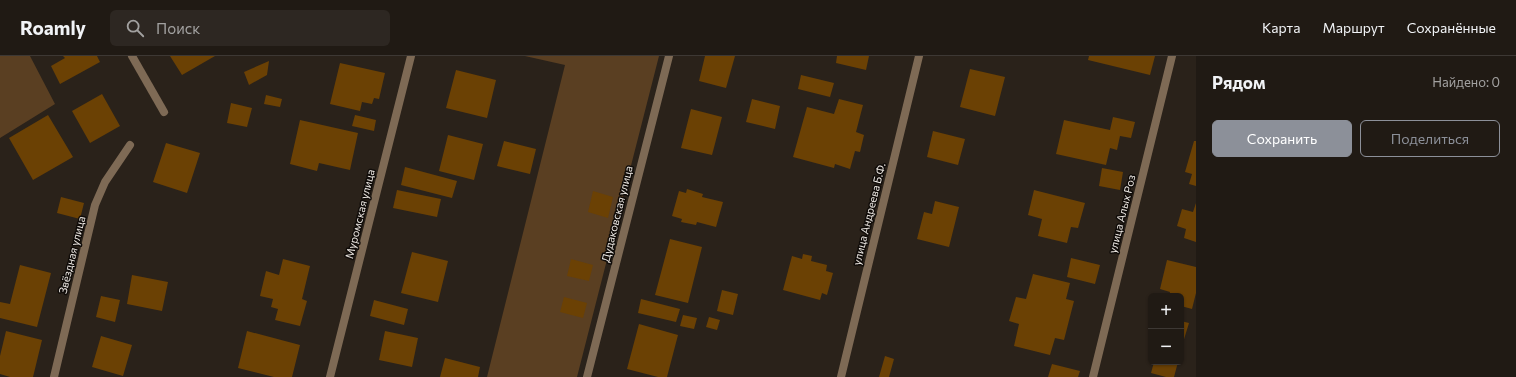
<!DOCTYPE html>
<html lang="ru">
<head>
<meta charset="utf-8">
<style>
	:root { --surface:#201a14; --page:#2d2722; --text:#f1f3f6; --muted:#a2a1a0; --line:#3d3834; --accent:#8c9099 }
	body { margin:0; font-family:Commissioner,sans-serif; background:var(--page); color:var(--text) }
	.controls { position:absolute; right:12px; bottom:12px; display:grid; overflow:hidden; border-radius:6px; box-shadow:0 1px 3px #0004 }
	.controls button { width:36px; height:36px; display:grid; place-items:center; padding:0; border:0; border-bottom:1px solid var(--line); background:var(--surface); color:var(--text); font:20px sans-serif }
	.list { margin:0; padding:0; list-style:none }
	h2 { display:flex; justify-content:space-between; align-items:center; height:52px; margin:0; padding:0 16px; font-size:17px }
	h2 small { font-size:13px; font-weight:400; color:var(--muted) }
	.actions { display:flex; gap:8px; padding:12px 16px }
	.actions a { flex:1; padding:9px 0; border:1px solid var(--accent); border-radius:6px; text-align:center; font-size:14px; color:var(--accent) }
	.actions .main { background:var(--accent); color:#fff }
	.icon { flex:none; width:22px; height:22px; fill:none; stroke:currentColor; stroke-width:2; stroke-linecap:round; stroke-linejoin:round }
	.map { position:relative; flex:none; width:1196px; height:321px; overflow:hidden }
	header { display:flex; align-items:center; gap:24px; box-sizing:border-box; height:56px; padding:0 20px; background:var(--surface); border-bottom:1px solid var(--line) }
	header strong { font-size:19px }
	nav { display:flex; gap:22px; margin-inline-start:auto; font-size:14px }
	.search { width:280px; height:36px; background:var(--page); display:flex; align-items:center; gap:10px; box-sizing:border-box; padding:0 14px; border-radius:6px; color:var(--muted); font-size:15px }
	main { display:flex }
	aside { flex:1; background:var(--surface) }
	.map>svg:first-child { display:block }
	.green { fill:#5a3f22 }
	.building { fill:#6b4104 }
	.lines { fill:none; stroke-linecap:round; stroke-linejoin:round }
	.lane { stroke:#7e6a55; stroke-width:8 }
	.street { stroke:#7e6a55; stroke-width:8 }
	.labels { text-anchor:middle; stroke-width:3; stroke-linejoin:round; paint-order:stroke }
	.street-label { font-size:11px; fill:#ece7e2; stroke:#100c09 }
</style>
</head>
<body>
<header>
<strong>Roamly</strong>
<div class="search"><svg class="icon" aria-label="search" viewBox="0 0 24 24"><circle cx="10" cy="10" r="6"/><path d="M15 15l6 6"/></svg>Поиск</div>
<nav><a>Карта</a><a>Маршрут</a><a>Сохранённые</a></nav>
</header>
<main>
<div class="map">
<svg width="1196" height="321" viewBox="0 0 1196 321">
	<rect width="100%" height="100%" fill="#2a221a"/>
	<!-- green -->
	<path class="green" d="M0,0H30L55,48L0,82Z
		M525,0H659L577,321H487L565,9Z"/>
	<!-- building -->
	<path class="building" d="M63,0H97L100,6L60,28L51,10L65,2Z
		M170,0H215L182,19Z
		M705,0H735L726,32L699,25Z
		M837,0H869L866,14L836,7Z
		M1089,0H1155L1150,19L1088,4Z
		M269,5L267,19L249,29L244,16Z
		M340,7L385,17L379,43L374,42L372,48L362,46L360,55L330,48Z
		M970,13L1005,21L995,60L960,51Z
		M456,14L496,24L487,62L446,52Z
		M801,19L834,27L830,41L798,33Z
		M102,38L120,70L90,87L72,55Z
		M266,39L282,43L280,51L264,48Z
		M752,43L780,50L775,73L746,66Z
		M839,43L863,49L856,76L864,79L860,96L855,95L850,113L835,108L834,112L793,101L807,51L834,58Z
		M231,47L252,52L247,71L227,67Z
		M691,53L722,61L712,99L681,92Z
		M48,59L73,101L33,124L9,82Z
		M355,59L376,64L374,75L352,70Z
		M1113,61L1135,66L1131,82L1120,80L1117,94L1110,92L1106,109L1056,98L1064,64L1110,74Z
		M300,64L358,77L350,114L319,107L317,115L290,108Z
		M933,75L965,83L958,109L927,101Z
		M448,79L483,88L474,124L439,115Z
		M504,85L536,93L530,118L497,110Z
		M1194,85H1196V130L1189,128L1192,118L1185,116Z
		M166,87L200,97L187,137L153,126Z
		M405,111L457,125L452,142L401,129Z
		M1102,112L1123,116L1120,134L1099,130Z
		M687,133L703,138L702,141L723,146L716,171L697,166L696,169L681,166L682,163L672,160L679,135L686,137Z
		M397,134L441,143L437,161L393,152Z
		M1034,134L1085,147L1078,172L1071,171L1067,187L1038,180L1042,163L1028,159Z
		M593,135L613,141L608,162L588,156Z
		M61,141L84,147L80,163L57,157Z
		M935,145L959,151L949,191L917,183L924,156L932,158Z
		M1196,147V186L1184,182L1186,173L1177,170L1182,153L1193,156Z
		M670,183L702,191L688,247L655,239Z
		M412,196L448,205L438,246L401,237Z
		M803,198L812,200L811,205L827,209L826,215L833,217L827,239L822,237L820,244L783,234L792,200L802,203Z
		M1071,202L1100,209L1095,228L1067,221Z
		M283,203L310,210L302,243L307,245L300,270L275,264L278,253L271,251L273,243L260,240L266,215L279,219Z
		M571,203L593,209L589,225L567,220Z
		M1167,204L1196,211V237L1192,253L1181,250V240H1169L1170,236L1160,233Z
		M20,209L51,217L37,271L0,262V246L10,248Z
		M1033,218L1070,227L1066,243L1074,245L1064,284L1055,282L1050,299L1014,290L1019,268L1009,265L1016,241L1026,243Z
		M132,219L168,226L162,255L127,248Z
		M722,234L738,238L733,259L717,255Z
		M101,240L120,244L115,266L96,261Z
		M564,241L587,247L583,262L560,256Z
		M641,243L680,253L676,266L638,257Z
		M374,244L408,253L404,269L370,260Z
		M683,259L697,262L694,273L680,270Z
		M709,261L720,264L717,274L706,271Z
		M1181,265L1189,267L1181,293Z
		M639,268L678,279L667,321H658L627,313Z
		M6,275L42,284L33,321H10L0,318V300Z
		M247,275L300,289L292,321H274L238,312Z
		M385,275L418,282L412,311L379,304Z
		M101,280L132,289L123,320L92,311Z
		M885,300L894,303L889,321H879Z
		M445,302L480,311L478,321H440Z
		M1154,306H1178L1174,321H1166L1151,317Z
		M1052,308L1080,315L1078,321H1048Z"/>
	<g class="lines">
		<!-- lane -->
		<path class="lane" d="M132,0L164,56"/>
		<!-- street -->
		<path class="street" d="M54,321L95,149L105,126L130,89
			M330,321L411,0
			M587,321L669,0
			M841,321L919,0
			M1093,321L1172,0"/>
	</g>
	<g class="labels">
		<!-- street labels -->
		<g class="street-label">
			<text transform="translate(360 158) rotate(-76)" y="4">Муромская улица</text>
			<text transform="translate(617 158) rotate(-76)" y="4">Дудаковская улица</text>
			<text transform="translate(869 158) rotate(-76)" y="4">улица Андреева Б.Ф.</text>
			<text transform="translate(1122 158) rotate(-76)" y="4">улица Алых Роз</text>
			<text transform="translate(72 199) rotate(-76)" y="4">Звёздная улица</text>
		</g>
	</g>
</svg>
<div class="controls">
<button>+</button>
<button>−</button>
</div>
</div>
<aside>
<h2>Рядом<small>Найдено: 0</small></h2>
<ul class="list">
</ul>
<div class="actions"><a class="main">Сохранить</a><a>Поделиться</a></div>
</aside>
</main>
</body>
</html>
